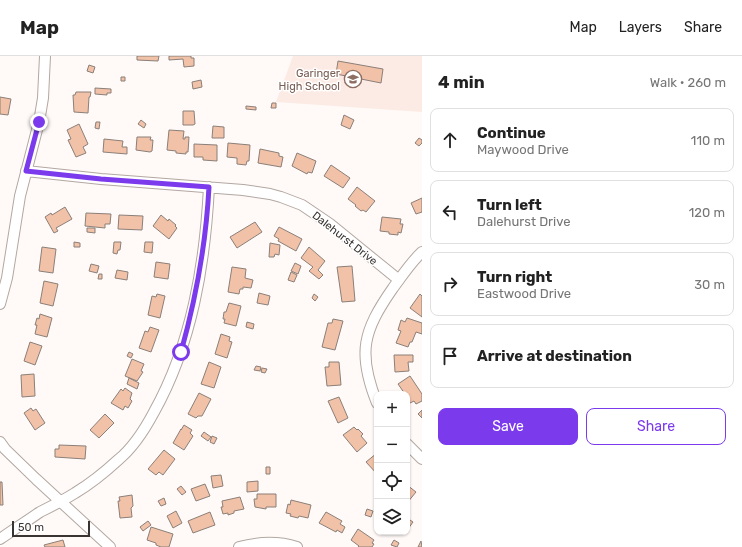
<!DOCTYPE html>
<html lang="en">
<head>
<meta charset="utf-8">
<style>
	:root { --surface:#fff; --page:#f2f2f2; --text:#222; --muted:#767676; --line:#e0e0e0; --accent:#7c3aed }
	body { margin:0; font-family:Rubik,sans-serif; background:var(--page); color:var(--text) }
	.controls { position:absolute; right:12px; bottom:12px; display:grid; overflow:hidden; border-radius:8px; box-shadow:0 1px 3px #0004 }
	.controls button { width:36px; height:36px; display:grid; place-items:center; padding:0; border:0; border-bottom:1px solid var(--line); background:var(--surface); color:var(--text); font:20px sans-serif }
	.scale { position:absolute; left:12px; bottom:10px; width:78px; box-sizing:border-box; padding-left:4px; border:2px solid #393432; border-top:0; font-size:11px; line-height:14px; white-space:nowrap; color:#393432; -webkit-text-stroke:3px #fff; paint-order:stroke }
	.stop { position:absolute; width:12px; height:12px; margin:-9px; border:3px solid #7c3aed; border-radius:50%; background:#fff }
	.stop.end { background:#7c3aed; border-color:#fff; box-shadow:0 1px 4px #0008 }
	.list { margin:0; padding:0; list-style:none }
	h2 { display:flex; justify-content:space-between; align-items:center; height:52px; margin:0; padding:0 16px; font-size:17px }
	h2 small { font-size:13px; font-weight:400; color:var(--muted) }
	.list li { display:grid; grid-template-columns:26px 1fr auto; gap:12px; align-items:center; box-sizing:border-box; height:64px; margin:0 8px 8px; padding:0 8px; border:1px solid var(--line); border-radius:8px }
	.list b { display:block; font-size:15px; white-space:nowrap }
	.list p { margin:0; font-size:13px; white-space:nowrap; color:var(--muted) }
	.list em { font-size:13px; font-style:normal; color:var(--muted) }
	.actions { display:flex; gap:8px; padding:12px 16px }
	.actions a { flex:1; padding:9px 0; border:1px solid var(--accent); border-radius:8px; text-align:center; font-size:14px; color:var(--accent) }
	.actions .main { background:var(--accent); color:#fff }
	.icon { flex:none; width:22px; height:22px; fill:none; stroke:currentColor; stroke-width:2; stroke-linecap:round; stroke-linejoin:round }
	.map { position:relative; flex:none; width:422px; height:491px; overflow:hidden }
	header { display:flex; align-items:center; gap:24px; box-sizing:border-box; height:56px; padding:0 20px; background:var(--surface); border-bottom:1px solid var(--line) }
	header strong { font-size:19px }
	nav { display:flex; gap:22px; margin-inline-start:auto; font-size:14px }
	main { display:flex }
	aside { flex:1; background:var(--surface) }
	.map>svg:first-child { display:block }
	.built { fill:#fcebe4 }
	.building { fill:#f1c2a7; stroke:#8b7f79 }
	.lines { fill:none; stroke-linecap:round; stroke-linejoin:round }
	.street-casing { stroke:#b3a7a1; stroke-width:12 }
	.street { stroke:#fff; stroke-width:10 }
	.route { stroke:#7c3aed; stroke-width:5 }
	.labels { text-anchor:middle; stroke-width:3; stroke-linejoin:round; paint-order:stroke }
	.education-label { font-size:11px; fill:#785e54; stroke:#fff; text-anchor:end }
	.street-label { font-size:11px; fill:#393432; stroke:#fff }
</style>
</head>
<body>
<header>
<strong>Map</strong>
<nav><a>Map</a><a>Layers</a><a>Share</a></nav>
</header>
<main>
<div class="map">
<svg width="422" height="491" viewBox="0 0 422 491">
	<rect width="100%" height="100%" fill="#fffaf7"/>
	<!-- built -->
	<path class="built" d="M293,0H422V56L276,46Z"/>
	<!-- building -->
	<path class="building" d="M137,0H159L158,5L137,4Z
		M169,0H191V2H194V10L184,11L183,3L169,4Z
		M338,5L383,13L381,27L336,18Z
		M89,9L95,11L93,17L87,15Z
		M121,21H125V25H121Z
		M201,24L202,31L193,33L192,26Z
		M95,32L111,33V37H107V39L95,38Z
		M76,36H91L90,41H89L88,57L74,56L73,39H75Z
		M0,41L11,43L8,59L0,58Z
		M272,47H276V52H271Z
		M246,50L256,51V54L246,53Z
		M183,55H194L195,68L193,69H183Z
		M344,59L354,64L350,73L341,69Z
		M141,64L146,68L144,72L138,68Z
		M96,66H100L99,73L95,72Z
		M79,68L88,88L83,91L86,97L76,101L68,84L71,83L67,74Z
		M213,70L224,71V82H212Z
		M169,74L184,75L183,83H185V81H189L188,96H186V98L176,97V95L167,94Z
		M137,81H151L150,84H153L152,95L150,96L136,94Z
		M419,82L422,84V87L419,90L415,87Z
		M104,83L123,85L122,91H127V98L103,96Z
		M228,87L250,89L249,105H247L246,109L237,108V102L227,101Z
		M194,88L217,89V105L203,104V101H194Z
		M260,93L279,97V100L283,101L281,111L258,107Z
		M297,97L316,105L312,117L308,116L307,118L292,110Z
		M331,109L350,122L343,132L324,120Z
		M357,131L375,145L366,156L363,154L361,155L355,150L356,149L348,143Z
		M422,142V156L416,158L411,147Z
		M65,151L72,163L56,172L58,175L54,177L45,161L51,157L52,159Z
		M86,157L111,158L110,168H105V172L85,170Z
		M119,159L143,160L142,174L118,173Z
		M161,159L168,165L169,163L176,169L175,170L177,172L169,183L153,170Z
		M382,161L401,163L400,168H403L401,177L398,176V179L389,178V176L380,175Z
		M255,166L262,176L237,192L230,181Z
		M279,171L302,183L296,195L278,185L279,183L274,180Z
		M87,172H95V177L87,176Z
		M74,186L80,187V191H74Z
		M114,186H121L120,194H118L117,198L113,197Z
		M145,186H153L152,197L144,196Z
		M270,187L280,189L279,199L275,198L274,201H269Z
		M42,191L56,193L53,217L39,215Z
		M309,191L325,205L318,214L323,219L319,223L309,215L313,211L301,202Z
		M156,206L170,208L168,223L154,221Z
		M295,207L301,210L298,218L291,215Z
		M91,208L99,210L97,217L89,215Z
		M352,210L355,245L342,246L337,211Z
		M232,211L246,213L245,222L253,224L251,232L243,231V233H240L239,238L228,236Z
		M117,214L128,216L127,224L115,222Z
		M291,216L297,219L294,226L288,224Z
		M99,218H102V223H98Z
		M44,225L58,228L53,250L40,247Z
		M259,237L270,240L268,249L257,247Z
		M157,238L165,240L160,262L148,259L152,240L156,241Z
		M314,238L318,241L315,245L312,242Z
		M420,238L422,240V261L410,252Z
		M229,247L241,250L236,270L224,267L225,263H223L224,256H226Z
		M40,258L52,262L47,281L35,278L37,269H35L37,262L39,263Z
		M407,262L422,267V278L416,276L412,286H410L408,291L396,287L401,275L398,274L401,264L405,266Z
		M333,263L343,265L335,294L322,291L328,267H332Z
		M247,266L254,268L253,273L246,271Z
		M150,271L159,274L151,296L139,292L145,275L148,276Z
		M221,278L230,281L229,285L232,286L227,302L215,298Z
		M30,286L42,290L35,309L24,305Z
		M129,296L133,298L131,302L127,300Z
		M394,299H413V306H408L409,315L395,316Z
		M132,303L144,308L141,315L143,316L137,325L125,320Z
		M209,306L221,311L214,332L201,328Z
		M329,306H339L341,329L327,330L325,311H329Z
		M256,310L261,311L260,315L254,314Z
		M262,312L267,313L265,317L261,316Z
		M34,318L35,340L22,341L21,319Z
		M410,320L422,338V345L416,348L414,345L410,347L407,342V338H405L398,328Z
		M129,322L139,327L137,333L127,328Z
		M125,332L132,337L130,343L132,345L128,352L125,350L123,354L111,347L121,333L123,335Z
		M199,337L211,343L202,360H198L196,362L188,358Z
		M339,341L348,362L338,367L328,345Z
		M31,352L33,355L36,353L45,367L35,374L24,357Z
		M422,354V362L418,358Z
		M105,358L114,367L99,382L90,374Z
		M184,369L192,374L190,377L193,380L184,394L173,387L181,373V374Z
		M354,371L357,374L358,373L363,378L361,380L367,387L357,396L343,379Z
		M204,376L211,381L208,385L201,380Z
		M212,380L217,382L214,388L210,386Z
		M59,389L86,390L85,403L55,401V393H59Z
		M164,394L175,403L163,419L159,416L156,419L148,413Z
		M377,397V418L366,406Z
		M266,411H270V418H266Z
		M221,419L223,430L213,432L211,420Z
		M258,425V435L247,436V426Z
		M0,426H2L3,449H0Z
		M205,428L210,440L196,445L191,433Z
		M407,429L416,436L407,447Z
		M181,430L186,436L182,439L177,433Z
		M257,438H276V451H266V453L255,451L254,443H257Z
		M132,439L133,450L131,452L132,461L120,462L118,445H120L119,441Z
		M240,441L244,453L234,455V457L228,459V457L223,458L221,451H223L222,445Z
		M164,442L166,448L161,450L158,445Z
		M291,444L311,449L308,462L299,460L298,462L290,460L291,458L286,457L288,448L290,449Z
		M367,453L373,455L371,461L365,459Z
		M176,455L182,467L173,472L167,460Z
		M210,456L215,469L193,477L188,465Z
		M326,456L342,465L340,468L345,471L342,477L337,474L336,476L319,467Z
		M407,462L413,466L408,473H407Z
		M148,465L151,469L143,475L140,471Z
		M151,471L173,478L169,491H161L156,489V487L147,484Z
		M358,473L374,484L372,487L374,488L372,491H358L359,490L351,484Z
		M63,484L65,491H45L44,489Z
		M394,484L399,487L397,491L391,489Z
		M421,485L422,491H418Z"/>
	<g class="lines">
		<defs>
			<path id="street" d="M26,115L101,123L243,134L270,138L281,141L302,149L330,168L399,224
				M0,248L7,222L20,140L39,66L43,42L45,0
				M377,347C357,297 363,275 393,232C402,220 411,206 422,196
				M0,386L5,393L36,423L110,491
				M407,388L422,403
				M0,483C13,474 27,465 40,456C52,450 64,444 75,437C90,428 105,416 118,404C134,391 145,373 154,356C192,288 205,208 209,131
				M239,491C258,486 278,485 297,491"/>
		</defs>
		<!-- street casing -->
		<use href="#street" class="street-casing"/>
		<!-- street -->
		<use href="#street" class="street"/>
	</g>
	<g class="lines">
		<!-- route -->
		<path class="route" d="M39,66L26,115L101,123L209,131C206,188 196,242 181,296"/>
	</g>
	<!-- icons -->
	<defs>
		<symbol id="school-ring" viewBox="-11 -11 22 22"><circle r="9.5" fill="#fff" stroke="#8d6e63" stroke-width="1.5"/><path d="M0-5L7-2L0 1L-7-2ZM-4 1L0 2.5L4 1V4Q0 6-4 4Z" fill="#8d6e63"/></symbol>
	</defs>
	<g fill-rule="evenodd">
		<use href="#school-ring" x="343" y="13" width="20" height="20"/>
	</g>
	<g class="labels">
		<!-- education labels -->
		<g class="education-label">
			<text x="340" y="21">Garinger<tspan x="340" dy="13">High School</tspan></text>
		</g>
		<!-- street labels -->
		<g class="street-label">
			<text transform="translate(345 182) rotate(38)" y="4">Dalehurst Drive</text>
		</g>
	</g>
</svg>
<div class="controls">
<button>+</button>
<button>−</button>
<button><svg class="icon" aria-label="locate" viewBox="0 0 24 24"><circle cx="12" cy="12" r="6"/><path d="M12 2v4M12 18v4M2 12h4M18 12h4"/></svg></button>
<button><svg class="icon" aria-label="layers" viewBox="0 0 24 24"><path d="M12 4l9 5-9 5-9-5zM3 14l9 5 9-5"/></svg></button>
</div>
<div class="scale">50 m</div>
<div class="stop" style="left:181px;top:296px"></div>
<div class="stop end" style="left:39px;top:66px"></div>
</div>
<aside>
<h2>4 min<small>Walk · 260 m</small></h2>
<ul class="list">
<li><svg class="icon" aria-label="ahead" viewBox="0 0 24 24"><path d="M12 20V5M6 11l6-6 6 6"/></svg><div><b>Continue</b><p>Maywood Drive</p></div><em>110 m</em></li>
<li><svg class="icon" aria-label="left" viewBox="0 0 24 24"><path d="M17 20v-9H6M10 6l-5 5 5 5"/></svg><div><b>Turn left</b><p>Dalehurst Drive</p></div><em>120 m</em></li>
<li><svg class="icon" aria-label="right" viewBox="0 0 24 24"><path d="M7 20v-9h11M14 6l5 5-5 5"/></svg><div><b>Turn right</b><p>Eastwood Drive</p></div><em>30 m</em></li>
<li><svg class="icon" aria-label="arrive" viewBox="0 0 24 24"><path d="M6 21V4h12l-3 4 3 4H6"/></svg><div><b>Arrive at destination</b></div></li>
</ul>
<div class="actions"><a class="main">Save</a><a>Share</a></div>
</aside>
</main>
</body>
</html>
